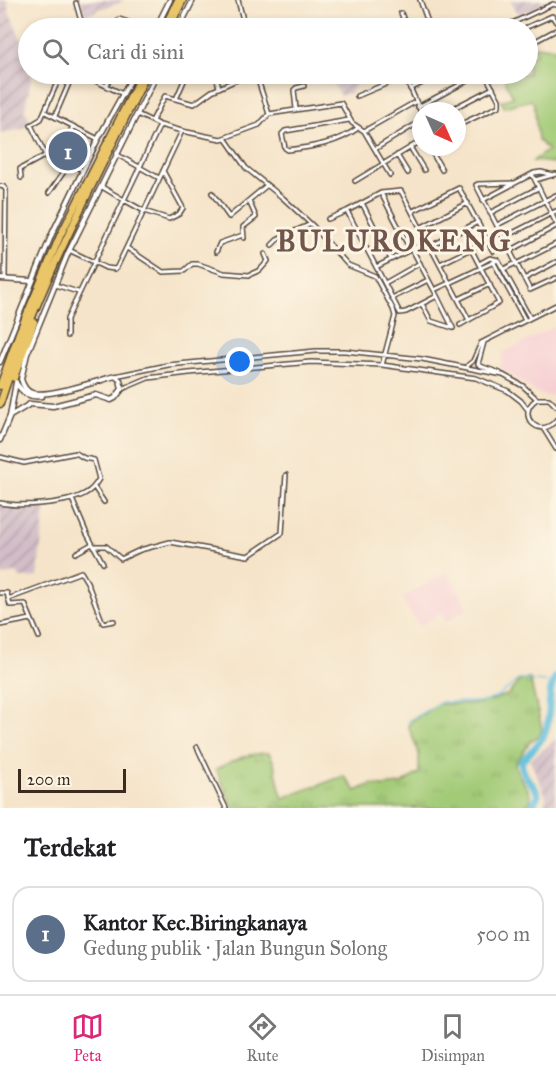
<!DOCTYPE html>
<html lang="id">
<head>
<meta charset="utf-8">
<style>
	:root { --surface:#fff; --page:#f6f6f6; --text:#202124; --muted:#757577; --line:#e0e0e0; --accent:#db2777 }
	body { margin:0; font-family:"IM FELL Great Primer",serif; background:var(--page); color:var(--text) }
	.compass { position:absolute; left:412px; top:102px; width:54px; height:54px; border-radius:50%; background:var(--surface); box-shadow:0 3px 9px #0003; rotate:135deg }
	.scale { position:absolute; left:18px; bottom:15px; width:108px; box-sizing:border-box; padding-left:6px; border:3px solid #3b2a1e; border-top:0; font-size:16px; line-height:21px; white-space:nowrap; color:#3b2a1e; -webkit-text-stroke:4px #fcf5e5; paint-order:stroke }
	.you { position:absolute; left:240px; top:362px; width:21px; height:21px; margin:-15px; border:4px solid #fff; border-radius:50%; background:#1a73e8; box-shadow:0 0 0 9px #1a73e833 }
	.badge { display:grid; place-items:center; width:39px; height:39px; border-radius:50%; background:var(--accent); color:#fff; font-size:20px; font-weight:700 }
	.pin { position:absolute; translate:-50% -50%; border:3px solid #fff; box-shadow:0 2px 6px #0006 }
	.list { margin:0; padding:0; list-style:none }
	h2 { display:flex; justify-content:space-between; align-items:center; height:78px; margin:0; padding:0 24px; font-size:26px }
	h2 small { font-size:20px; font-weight:400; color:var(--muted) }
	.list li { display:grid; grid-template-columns:39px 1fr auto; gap:18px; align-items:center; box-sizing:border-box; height:96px; margin:0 12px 12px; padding:0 12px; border:2px solid var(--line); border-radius:18px }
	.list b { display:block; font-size:22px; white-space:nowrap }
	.list p { margin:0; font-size:20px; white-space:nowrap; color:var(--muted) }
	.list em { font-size:20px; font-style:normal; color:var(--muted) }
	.icon { flex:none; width:33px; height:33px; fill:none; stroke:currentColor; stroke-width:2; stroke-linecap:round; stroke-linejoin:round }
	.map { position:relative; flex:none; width:556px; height:808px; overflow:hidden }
	.search { position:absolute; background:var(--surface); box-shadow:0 3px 9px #0003; left:18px; right:18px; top:18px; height:66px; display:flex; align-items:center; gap:15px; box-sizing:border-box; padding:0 21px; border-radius:33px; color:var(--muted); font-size:22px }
	.sheet { height:186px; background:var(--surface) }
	nav { display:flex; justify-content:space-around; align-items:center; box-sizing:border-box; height:84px; border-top:2px solid var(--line); background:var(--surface); font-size:16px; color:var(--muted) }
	nav a { display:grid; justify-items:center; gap:3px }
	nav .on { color:var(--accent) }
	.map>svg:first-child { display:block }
	.built { fill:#f7cfd3 }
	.industrial { fill:url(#industrial-furrows) }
	.grass { fill:url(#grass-tufts); stroke:#6f7a4a; stroke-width:1.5 }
	.garden { fill:#a3cb77; stroke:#6f7a4a; stroke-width:1.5 }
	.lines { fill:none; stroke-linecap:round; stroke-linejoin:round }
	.stream { stroke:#5fbfdd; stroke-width:1.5 }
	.river { stroke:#5fbfdd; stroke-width:7 }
	.minor-casing { stroke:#574638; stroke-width:6 }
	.tertiary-casing { stroke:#574638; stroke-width:7 }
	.motorway-casing { stroke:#574638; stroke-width:9 }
	.minor { stroke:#fff; stroke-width:3 }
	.tertiary { stroke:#fff; stroke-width:4 }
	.motorway { stroke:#eac669; stroke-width:6 }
	.labels { text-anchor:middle; stroke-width:6; stroke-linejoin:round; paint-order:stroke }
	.district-label { font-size:30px; font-weight:bold; letter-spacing:1.5px; fill:#72554b; stroke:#fcf5e5 }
</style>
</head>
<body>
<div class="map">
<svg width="556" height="808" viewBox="0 0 556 808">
	<defs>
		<pattern id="industrial-furrows" width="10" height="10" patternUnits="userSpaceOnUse" patternTransform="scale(1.5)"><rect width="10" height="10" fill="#d2bdc7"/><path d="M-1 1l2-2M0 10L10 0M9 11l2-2" fill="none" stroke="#ac9aa1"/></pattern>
		<pattern id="grass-tufts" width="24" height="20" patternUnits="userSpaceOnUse" patternTransform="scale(1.5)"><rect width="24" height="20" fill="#a3cb77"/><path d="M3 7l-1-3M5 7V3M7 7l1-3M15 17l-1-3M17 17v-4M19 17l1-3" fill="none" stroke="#8dae66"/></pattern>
	</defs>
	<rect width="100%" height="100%" fill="#fcf5e5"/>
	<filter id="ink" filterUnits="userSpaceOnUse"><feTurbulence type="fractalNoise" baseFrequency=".0167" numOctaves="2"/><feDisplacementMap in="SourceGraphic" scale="12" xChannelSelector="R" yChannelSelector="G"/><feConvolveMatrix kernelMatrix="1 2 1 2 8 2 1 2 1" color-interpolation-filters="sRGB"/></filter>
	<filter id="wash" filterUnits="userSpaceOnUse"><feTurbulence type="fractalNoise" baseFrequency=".008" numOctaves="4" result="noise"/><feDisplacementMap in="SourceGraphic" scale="24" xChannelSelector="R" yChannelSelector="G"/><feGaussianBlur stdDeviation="1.35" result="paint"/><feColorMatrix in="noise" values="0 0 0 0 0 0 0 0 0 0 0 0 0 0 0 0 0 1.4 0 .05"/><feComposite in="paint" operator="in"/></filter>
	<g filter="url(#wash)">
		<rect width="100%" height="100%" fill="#f5e4c9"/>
		<!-- built -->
		<path class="built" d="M556,326V395L546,396L537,393L501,368L503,353Z
			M447,572L469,608L446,622L441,614L419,626L402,598Z"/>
		<!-- industrial -->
		<path class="industrial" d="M0,0H7L9,11L28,55V74H32L24,113H27L30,123L21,129L0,134Z
			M80,0H125L85,15Z
			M510,0H554L519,15Z
			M329,74H360L361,77H359V80L350,93L340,96Z
			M0,505L17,507L46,505L37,577L20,578L17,572L1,576L0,575Z
			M556,739V808H542L546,797L530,760Z"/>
		<!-- grass -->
		<path class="grass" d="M526,679H530L542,729L540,735L530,742L515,764C519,782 528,782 531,799L526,808H233L216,769C231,761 252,752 269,753C277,763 277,785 283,798L344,776L356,791L371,784L382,786L401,784L419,773V754L408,725L414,719L438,704H476L493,700L509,694L518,682Z"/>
		<!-- garden -->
		<path class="garden" d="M533,46L556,48V163C549,163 541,161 533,161L548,150L538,140L534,103L531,100L504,107L501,101L513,97L502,74H528V58L536,54Z"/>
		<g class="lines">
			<!-- stream -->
			<path class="stream" d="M408,721L442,702H485L499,696L519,679L552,683"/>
			<!-- river -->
			<path class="river" d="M531,808L538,795C533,779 524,782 521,762C529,753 541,743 545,733C552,715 546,693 556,677"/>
		</g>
	</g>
	<g filter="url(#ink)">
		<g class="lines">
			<defs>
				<path id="minor" d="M238,0L245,28
					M420,0L430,28
					M76,3L83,28
					M401,13L407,28
					M119,19L137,25
					M136,28L137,25L143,28
					M285,28L298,25
					M491,28L508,25L553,4L556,5
					M525,28L552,16L556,22
					M528,45L556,30
					M81,74L123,94
					M216,74L219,88
					M256,74L269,114
					M404,74L421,112
					M423,74L427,80
					M106,86L113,74
					M410,89L441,74
					M357,96L405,76
					M176,99L187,74
					M418,107L480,74
					M296,109L294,90L296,88L304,86
					M448,111L493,88
					M45,112L98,139
					M137,114L160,125L182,131L221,139L259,125L269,114
					M269,114L341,103L352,123L364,131L390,175
					M55,116L73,74
					M349,120L285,131L282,134L285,148L288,150C313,147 338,143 358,128
					M152,121L165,96L194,104L212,91L241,78V74
					M457,126L499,106V100L485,74
					M364,131L415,102
					M225,138L246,168L283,198L313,226L348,265L375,276L393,309L395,316L382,365
					M410,147L424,170
					M429,147L442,170
					M375,149L421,121
					M45,154L31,125L41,119L61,74
					M116,154L159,178
					M49,155L57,138
					M397,155L408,173
					M58,158L73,126
					M163,171L183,208L179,214L169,219L144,211L182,131
					M532,174L556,223
					M21,178L20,169L48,154L82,170
					M535,180L556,174
					M355,181L421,141
					M514,183L478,184L476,185L530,290L556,278
					M0,186L4,187L6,190L5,279
					M49,193L70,163
					M212,193L229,217L266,186
					M381,193L410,249
					M483,200L534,173L541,172L553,175
					M362,203L391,259
					M413,211L459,188L493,251
					M490,213L538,188
					M328,219L347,211
					M497,225L556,195
					M422,227L468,203
					M244,238L243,227L256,217L249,201
					M503,238L556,211
					M272,245L279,238L311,224
					M431,246L478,222
					M127,248L163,272L184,271L192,264H198L224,273L249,275L260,270L268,261L265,254
					M412,249L434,290
					M69,250L106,268L115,269L117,267L144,211L124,200L160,125
					M510,251L556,226
					M216,252L220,243L243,235
					M494,263L525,320
					M440,264L487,241
					M479,264L490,258L498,260L530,318
					M516,264L556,244
					M376,267L428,241
					M504,269L516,263
					M524,279L556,262
					M385,283L420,263
					M55,285L78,292
					M437,296L406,312L400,313L347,211L381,193L401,191L469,320
					M392,298L428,280
					M459,299L490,284
					M422,304L431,321L453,328
					M460,325L499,303L471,249
					M453,328L434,290L498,260
					M67,336V319L124,200L102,187
					M484,342L478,364L483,367L500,373
					M468,365L473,361L481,343L556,305
					M115,376L168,365L316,351H345L422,359L503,375L523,386L537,399
					M122,389L148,378L189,373L311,362L382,365L476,378L508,391L521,401L528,410
					M556,406L549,399H537C514,414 540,441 556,420
					M543,428L556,449
					M0,457L24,463L76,453L84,458L94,460L99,479C96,484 92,490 86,493C68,504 21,507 0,503
					M94,487L104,502
					M72,499L86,532L103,563
					M94,546H106L121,559L140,550L170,542L248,556L282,533L286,475
					M76,553L92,544
					M0,593H7L10,605L25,604L39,637
					M8,599L81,572L87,582L103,623L114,621
					M0,625L31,619
					M197,747L226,808"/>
				<path id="tertiary" d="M156,28L170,0
					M179,28L193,0
					M0,279L31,281
					M0,362L52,234L98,139L134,74
					M16,383C23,393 29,398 42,396
					M10,416L30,404L53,406L96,395L111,400L115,398L122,389L120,380L115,376C98,381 48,398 32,393C26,391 23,386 21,379L27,354L68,253L157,74
					M0,440L10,416L16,382"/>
				<path id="motorway" d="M164,28L178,0
					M169,28L183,0
					M14,378L34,322
					M0,386L19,333L60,236L142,74
					M0,404C37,289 94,182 147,74"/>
			</defs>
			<!-- minor casing -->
			<use href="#minor" class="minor-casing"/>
			<!-- tertiary casing -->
			<use href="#tertiary" class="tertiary-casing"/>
			<!-- motorway casing -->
			<use href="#motorway" class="motorway-casing"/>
			<!-- minor -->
			<use href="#minor" class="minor"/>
			<!-- tertiary -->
			<use href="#tertiary" class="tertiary"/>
			<!-- motorway -->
			<use href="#motorway" class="motorway"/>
		</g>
	</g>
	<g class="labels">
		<!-- district labels -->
		<g class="district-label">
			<text x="394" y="251">BULUROKENG</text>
		</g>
	</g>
</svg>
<svg class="compass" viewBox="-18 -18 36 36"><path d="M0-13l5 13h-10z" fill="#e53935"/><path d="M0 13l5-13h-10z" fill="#757577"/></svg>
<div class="scale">200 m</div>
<div class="you"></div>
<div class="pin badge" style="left:68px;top:151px;background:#5c6f8a">1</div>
<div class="search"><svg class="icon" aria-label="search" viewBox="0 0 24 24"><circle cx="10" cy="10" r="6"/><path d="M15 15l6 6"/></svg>Cari di sini</div>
</div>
<section class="sheet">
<h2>Terdekat<small></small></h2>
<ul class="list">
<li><span class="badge" style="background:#5c6f8a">1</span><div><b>Kantor Kec.Biringkanaya</b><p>Gedung publik · Jalan Bungun Solong</p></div><em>500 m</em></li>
</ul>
</section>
<nav>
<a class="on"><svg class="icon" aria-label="map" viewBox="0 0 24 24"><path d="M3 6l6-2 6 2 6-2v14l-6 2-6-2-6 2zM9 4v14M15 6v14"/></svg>Peta</a>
<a><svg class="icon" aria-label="directions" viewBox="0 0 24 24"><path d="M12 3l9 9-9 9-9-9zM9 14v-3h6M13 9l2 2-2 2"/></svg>Rute</a>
<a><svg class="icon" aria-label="saved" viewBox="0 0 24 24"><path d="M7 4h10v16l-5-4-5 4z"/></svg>Disimpan</a>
</nav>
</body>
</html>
